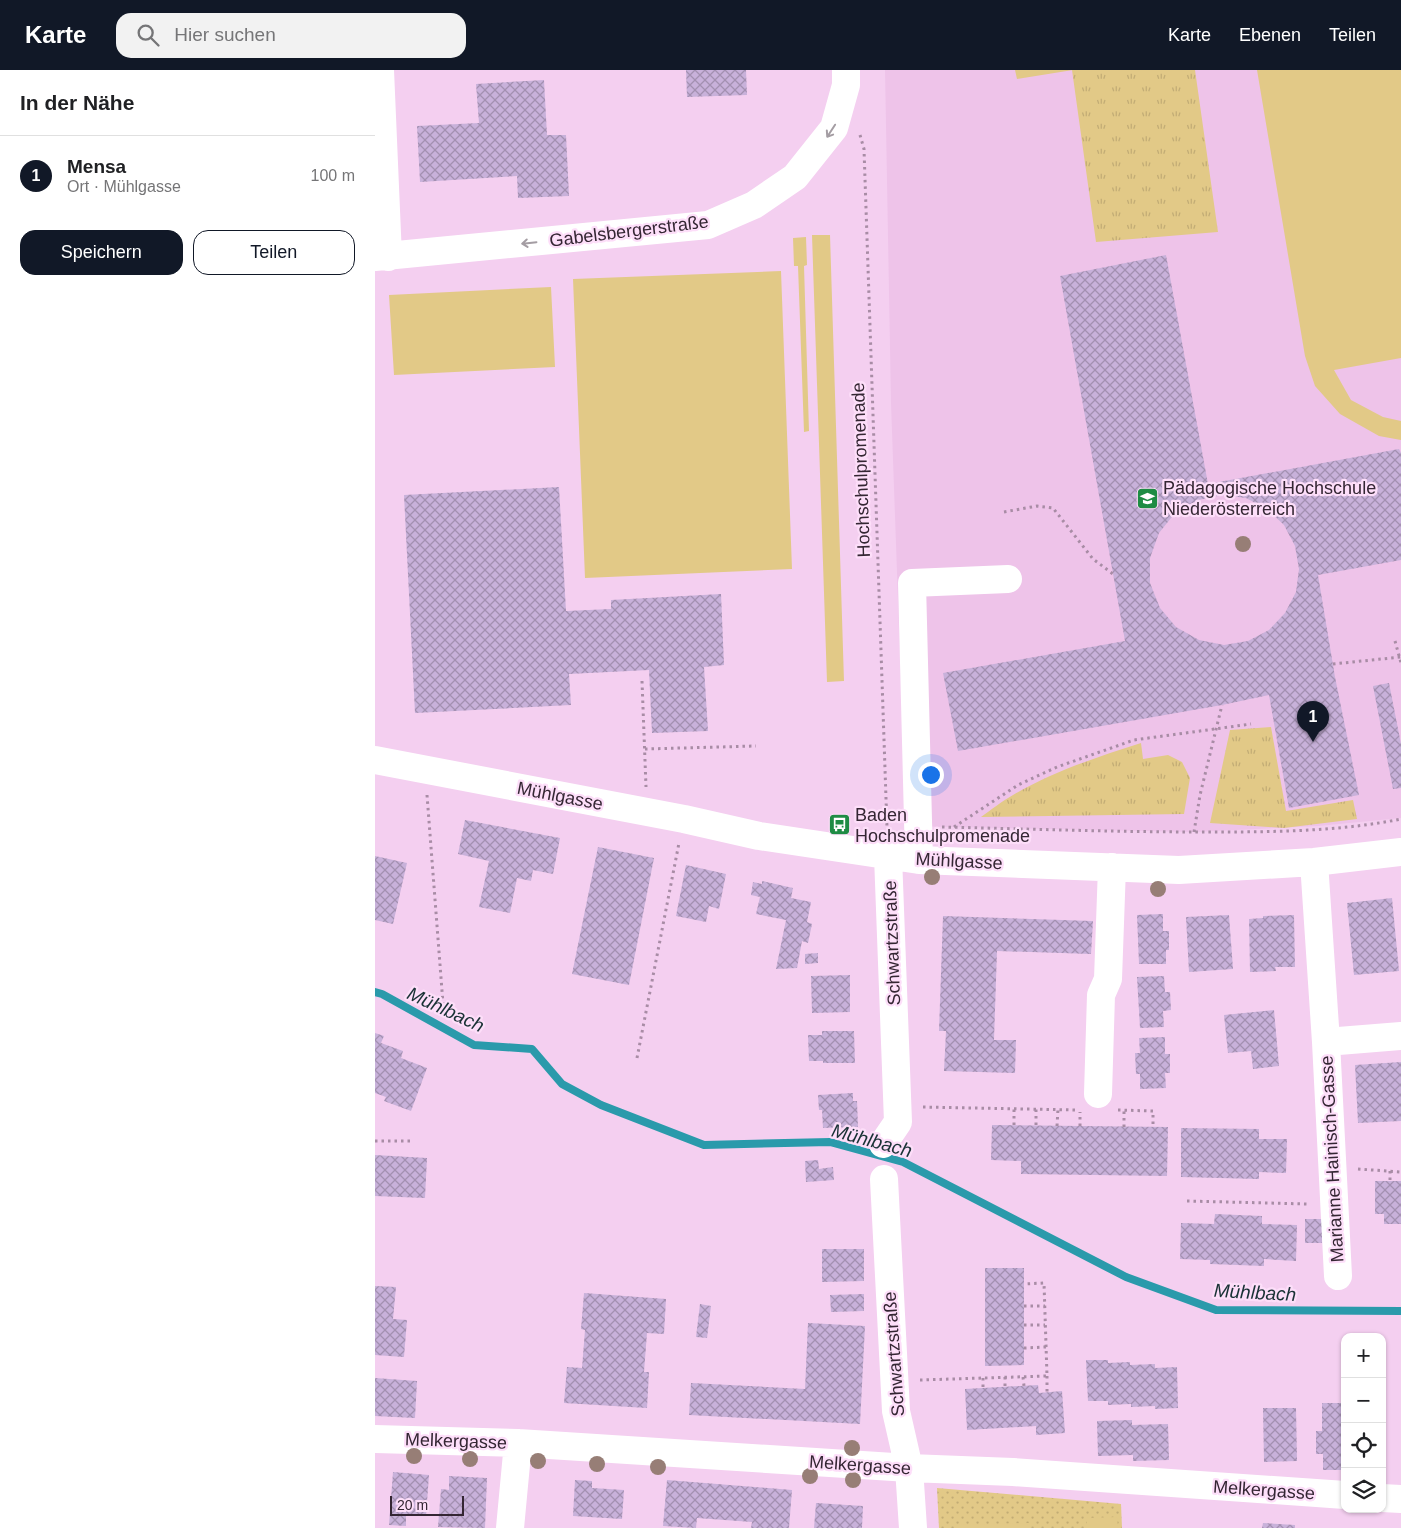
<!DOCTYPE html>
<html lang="de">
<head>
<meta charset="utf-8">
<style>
	:root { --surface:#fff; --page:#f2f2f2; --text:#202124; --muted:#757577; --line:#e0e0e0; --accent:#111827 }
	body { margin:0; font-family:Helvetica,sans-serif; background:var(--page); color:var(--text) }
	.controls { position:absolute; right:15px; bottom:15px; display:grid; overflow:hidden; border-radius:10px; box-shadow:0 1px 4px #0004 }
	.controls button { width:45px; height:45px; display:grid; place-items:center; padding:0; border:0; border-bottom:1px solid var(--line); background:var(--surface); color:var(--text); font:25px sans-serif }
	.scale { position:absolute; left:15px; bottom:12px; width:74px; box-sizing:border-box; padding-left:5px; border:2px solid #342633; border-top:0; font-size:14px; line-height:18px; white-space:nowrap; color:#342633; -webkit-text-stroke:4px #fddef9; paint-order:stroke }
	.you { position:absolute; left:555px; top:704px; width:18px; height:18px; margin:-12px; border:4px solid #fff; border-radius:50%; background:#1a73e8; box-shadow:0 0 0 8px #1a73e833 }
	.badge { display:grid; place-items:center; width:32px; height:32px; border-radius:50%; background:var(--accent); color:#fff; font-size:16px; font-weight:700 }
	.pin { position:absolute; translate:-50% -41px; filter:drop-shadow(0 1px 2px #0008) }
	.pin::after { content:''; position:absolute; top:26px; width:18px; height:15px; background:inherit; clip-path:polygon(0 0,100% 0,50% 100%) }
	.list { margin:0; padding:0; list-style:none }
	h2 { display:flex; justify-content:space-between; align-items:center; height:65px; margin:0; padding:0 20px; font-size:21px }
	h2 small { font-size:16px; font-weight:400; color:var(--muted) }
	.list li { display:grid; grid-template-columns:32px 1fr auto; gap:15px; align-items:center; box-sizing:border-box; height:80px; padding:0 20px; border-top:1px solid var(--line) }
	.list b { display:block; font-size:19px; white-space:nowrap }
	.list p { margin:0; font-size:16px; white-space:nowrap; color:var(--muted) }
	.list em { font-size:16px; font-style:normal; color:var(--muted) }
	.actions { display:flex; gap:10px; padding:15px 20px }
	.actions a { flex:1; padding:11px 0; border:1px solid var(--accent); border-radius:15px; text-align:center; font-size:18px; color:var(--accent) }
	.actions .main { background:var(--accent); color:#fff }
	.icon { flex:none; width:28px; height:28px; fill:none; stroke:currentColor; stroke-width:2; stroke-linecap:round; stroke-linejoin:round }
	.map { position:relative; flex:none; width:1026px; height:1458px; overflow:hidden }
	header { display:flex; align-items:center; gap:30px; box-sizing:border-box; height:70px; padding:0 25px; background:var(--accent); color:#fff }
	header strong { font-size:24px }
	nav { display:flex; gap:28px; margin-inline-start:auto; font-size:18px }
	.search { width:350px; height:45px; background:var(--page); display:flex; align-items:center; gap:12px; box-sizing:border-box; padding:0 18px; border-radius:15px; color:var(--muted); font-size:19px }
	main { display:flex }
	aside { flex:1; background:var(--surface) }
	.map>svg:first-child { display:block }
	.built { fill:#eec3e9 }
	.grass { fill:url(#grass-tufts) }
	.park { fill:url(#park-dots) }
	.garden { fill:#e2c987 }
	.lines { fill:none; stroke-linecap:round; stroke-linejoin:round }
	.stream { stroke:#2a9aab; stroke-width:8 }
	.building { fill:url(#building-cross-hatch); fill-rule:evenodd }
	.path { stroke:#a88ca5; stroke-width:3; stroke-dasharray:2.5 4; stroke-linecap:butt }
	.minor { stroke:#fff; stroke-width:28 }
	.tree { fill:#977e76 }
	.oneway { stroke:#a49da3 }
	.labels { text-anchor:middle; stroke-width:4.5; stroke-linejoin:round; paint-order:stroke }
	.street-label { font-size:18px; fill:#342633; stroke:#fddef9 }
	.poi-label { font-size:18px; fill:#342633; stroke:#fddef9; text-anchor:start }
	.water-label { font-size:19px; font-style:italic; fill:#193135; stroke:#fddef9 }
</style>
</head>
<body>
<header>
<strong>Karte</strong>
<div class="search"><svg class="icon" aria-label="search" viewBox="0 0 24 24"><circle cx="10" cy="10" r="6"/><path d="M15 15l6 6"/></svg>Hier suchen</div>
<nav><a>Karte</a><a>Ebenen</a><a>Teilen</a></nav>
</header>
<main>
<aside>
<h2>In der Nähe<small></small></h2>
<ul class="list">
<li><span class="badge">1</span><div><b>Mensa</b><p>Ort · Mühlgasse</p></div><em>100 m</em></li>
</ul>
<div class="actions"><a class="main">Speichern</a><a>Teilen</a></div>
</aside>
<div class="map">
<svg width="1026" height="1458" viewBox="0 0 1026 1458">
	<defs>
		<pattern id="grass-tufts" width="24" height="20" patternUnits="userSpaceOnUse" patternTransform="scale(1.25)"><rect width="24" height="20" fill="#e2c987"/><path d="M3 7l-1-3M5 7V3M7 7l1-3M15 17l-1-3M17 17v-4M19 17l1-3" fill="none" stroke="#c2ac75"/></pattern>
		<pattern id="park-dots" width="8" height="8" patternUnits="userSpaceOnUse" patternTransform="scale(1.25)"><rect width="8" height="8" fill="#e2c987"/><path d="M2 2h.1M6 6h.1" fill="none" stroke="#c2ac75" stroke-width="1.8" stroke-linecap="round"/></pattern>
		<pattern id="building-cross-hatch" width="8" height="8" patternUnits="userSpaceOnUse" patternTransform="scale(1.25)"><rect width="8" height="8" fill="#c8b1da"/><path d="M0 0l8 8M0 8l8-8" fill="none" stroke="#a390b1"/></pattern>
	</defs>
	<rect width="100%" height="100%" fill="#f4cff0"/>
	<!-- built -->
	<path class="built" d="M510,0H1026V748L943,756L819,762L531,756L516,333Z"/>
	<!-- grass -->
	<path class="grass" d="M697,0H820L843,162L721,172Z
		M896,657L911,741L978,730L982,749L909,758L835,753L855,660Z
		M766,673L768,689L793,685L807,692L815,708L809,744L606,747C616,740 627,731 638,725C677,702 722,687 766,673Z"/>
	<!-- park -->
	<path class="park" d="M562,1418L746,1434L747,1458H564Z"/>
	<!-- garden -->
	<path class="garden" d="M640,0H698L642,9Z
		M882,0H1026V288L959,300L976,330L1008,347L1026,351V370L1004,366L965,344L940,316L930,286Z
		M437,165H455L469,611L452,612Z
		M431,167L432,195L429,196L434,361L429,362L423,196H419L418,168Z
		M406,201L417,499L210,508L198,209Z
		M176,217L180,297L19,305L14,225Z
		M742,1447L743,1458H712V1448Z
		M655,1453V1458H580V1455Z"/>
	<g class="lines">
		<!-- stream -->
		<path class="stream" d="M0,922L7,924L99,975L157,979L187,1014L226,1035L329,1075L455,1072L528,1092L751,1207L841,1240L1026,1241"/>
	</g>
	<!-- building -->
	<path class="building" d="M311,0H371L372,25L312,27Z
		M169,10L172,65H191L194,126L143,128L142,106L45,112L42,56L104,53L101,14Z
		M791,185L833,414L1024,379L1026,383V490L943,505L960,607L984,725L914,738L894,625L847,635L583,681L568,603L750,571L685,206ZM848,425L871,428L892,439L909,455L920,476L924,499L921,522L910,543L894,560L873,571L849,575L824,570L801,557L785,538L775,513V488L784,463L800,443L823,430Z
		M184,417L191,541L236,539V530L346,524L349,595L329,597L333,661L277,663L274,600L194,604L196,635L40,643L29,425Z
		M1014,613L1026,674V718L1018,719L998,616Z
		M90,750L185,768L178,804L158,800L156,811L142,808L135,843L104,837L114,791L83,784Z
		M223,777L279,788L254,915L197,904Z
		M0,786L32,793L18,854L0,850Z
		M311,795L351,804L344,839L334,836L331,852L301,846Z
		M387,811L418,818L416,828L436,832L432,852L437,854L433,873L427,871L422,898L401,899L411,850L381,844L385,827L376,825L378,812L387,814Z
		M1017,828L1024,901L979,905L972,833Z
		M788,844V861H794V880H791V894H764L762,845Z
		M854,845L858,899L814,902L811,847Z
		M919,845L920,897H900L901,901L875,902L874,849L888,848V846Z
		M568,846L718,851L716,884L622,881L619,970H641L640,1003L569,1001L571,961H564Z
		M443,883V893L430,894V884Z
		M475,905V942L437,943L436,906Z
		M789,906L790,922H795L796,940L788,941L789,957L765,958L762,907Z
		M899,940L904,996L878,999L876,981L853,983L849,945Z
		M447,961H479L480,993H448V991H434L433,965H447Z
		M0,963L9,966L6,973L28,981L26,988L52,998L36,1041L9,1031L11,1027L0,1023Z
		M790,967V984H795V1003H790L791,1018L765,1019V1004H761L760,983H765L764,968Z
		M1026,992V1051L983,1053L980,995Z
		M478,1023V1031H482L483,1057L448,1058L447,1040H444L443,1025Z
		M617,1055L793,1057L792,1106L646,1104V1091L616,1090Z
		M806,1058L884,1059V1069H912L911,1103L884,1102V1109L806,1107Z
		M0,1085L52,1088L50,1128L0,1126Z
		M443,1090L444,1099L458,1097L459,1110L431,1112L430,1091Z
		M1000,1111H1026V1154H1009V1144H1000Z
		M840,1144L887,1146V1154L922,1155L921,1191L889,1189V1196L835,1194V1190L805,1189L806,1153L839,1154Z
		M930,1149H947V1173H930Z
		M447,1179H489V1211L447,1212Z
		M610,1198H649V1295L610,1296Z
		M0,1216L21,1217L18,1249L32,1250L29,1287L0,1285Z
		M209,1223L291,1229L289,1264L272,1263L269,1302H274L272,1338L189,1333L192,1297L207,1298L210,1260L206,1259Z
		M489,1224V1241L456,1242L455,1225Z
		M325,1234L336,1236L332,1268L321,1267Z
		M433,1253L490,1256L485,1354L314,1345L316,1313L430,1319Z
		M711,1290H733V1293L755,1292V1295L780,1294V1298L802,1297L803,1338L780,1339V1336L756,1337V1334L733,1335V1331H713Z
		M0,1308L42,1311L40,1348L0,1346Z
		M663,1315L664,1323L687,1321L690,1363L661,1365V1356L592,1360L590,1319Z
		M947,1333H970V1400H948V1384H941V1361H947Z
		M888,1338H921L922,1391L889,1392Z
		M757,1350V1355L793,1354L794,1390L758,1391V1385L723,1386L722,1351Z
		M18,1402L54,1405L51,1446L31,1444V1456L14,1455Z
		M74,1406L112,1408L110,1458L63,1457L66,1419L74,1420Z
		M200,1410L217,1411V1418L249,1420L247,1449L198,1446Z
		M292,1410L417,1420L414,1458H376L377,1452L322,1448L321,1458L288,1456Z
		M441,1433L488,1436L487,1458H439Z
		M888,1453L920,1455V1458H887Z"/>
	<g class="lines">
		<!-- path -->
		<path class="path" d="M485,65L489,79L512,758
			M629,442L662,436L678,438L718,489L738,504
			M1020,571L1026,593
			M958,594L1026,587
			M267,611L271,717
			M270,679L381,676
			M52,725L69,947
			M567,757C655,759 742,762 829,762C894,762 962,762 1026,749
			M579,757L643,715L682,697L759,670L876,654
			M819,762L825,725L847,635
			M262,988L304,773
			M548,1037L702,1040
			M743,1040L778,1041V1057
			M639,1055V1038
			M661,1055V1039
			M682,1056L683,1039
			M705,1056V1042
			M749,1057V1041
			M0,1071H35
			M983,1099L1026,1102
			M1015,1101V1111
			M812,1131L933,1134
			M649,1236H670
			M649,1255H670
			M649,1278L671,1277
			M672,1306V1322
			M630,1307V1316
			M648,1307L649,1316
			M608,1308V1318
			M545,1310L672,1306L669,1213L649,1214"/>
		<!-- minor -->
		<path class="minor" d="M5,0L13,187
			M0,187L333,155L379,135L420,107L459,58L471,15V0
			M0,690L309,749L384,766L544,790L804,800L939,792L1026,782
			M544,790L537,513L633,509
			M939,792L951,972L963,1206
			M951,972L1026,966
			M723,1024L726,925L733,909L737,797
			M508,1074L523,1052L513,786
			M509,1109L521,1341L534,1398L538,1458
			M0,1369L143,1373L534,1398L638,1402L970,1425
			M1007,1428L1026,1429
			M135,1458L143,1373"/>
	</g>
	<!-- trees -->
	<g class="tree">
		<circle cx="868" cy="474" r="8"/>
		<circle cx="557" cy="807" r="8"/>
		<circle cx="783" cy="819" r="8"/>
		<circle cx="477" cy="1378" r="8"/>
		<circle cx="39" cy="1386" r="8"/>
		<circle cx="95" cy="1389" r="8"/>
		<circle cx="163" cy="1391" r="8"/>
		<circle cx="222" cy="1394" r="8"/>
		<circle cx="283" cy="1397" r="8"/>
		<circle cx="435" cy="1406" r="8"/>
		<circle cx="478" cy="1410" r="8"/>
	</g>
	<!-- one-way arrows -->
	<defs><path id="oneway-shaft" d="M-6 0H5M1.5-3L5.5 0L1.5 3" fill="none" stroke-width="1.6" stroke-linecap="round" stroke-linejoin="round" transform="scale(1.25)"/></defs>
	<g class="oneway">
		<use href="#oneway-shaft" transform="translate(456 61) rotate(123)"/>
		<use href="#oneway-shaft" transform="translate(154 173) rotate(174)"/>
	</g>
	<!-- icons -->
	<defs>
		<symbol id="school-square" viewBox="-11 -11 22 22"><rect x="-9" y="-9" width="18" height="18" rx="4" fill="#1e8c44" stroke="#fddef9"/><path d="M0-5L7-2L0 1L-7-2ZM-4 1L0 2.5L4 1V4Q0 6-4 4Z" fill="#fff"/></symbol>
		<symbol id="bus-square" viewBox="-11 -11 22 22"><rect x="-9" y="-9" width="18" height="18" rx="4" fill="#1e8c44" stroke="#fddef9"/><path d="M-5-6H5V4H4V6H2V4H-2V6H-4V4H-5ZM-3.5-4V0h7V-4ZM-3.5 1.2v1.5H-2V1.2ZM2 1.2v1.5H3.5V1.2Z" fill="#fff"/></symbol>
	</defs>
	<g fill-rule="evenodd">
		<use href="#school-square" x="760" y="416" width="25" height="25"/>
		<use href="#bus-square" x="452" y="742" width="25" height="25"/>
	</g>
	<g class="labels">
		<!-- street labels -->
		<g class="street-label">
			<text transform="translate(254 161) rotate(-7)" y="6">Gabelsbergerstraße</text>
			<text transform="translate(486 400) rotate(-92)" y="6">Hochschulpromenade</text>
			<text transform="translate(185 726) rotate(11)" y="6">Mühlgasse</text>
			<text transform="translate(584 791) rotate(3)" y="6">Mühlgasse</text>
			<text transform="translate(517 873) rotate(-92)" y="6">Schwartzstraße</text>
			<text transform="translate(957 1089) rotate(-93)" y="6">Marianne Hainisch-Gasse</text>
			<text transform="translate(519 1284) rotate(-94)" y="6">Schwartzstraße</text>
			<text transform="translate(81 1371) rotate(2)" y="6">Melkergasse</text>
			<text transform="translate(485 1395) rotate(4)" y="6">Melkergasse</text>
			<text transform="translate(889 1420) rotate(4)" y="6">Melkergasse</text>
		</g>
		<!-- poi labels -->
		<g class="poi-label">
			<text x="788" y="424">Pädagogische Hochschule<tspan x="788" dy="21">Niederösterreich</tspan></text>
			<text x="480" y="751">Baden<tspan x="480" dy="21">Hochschulpromenade</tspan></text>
		</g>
		<!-- water labels -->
		<g class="water-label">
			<text transform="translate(71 939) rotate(25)" y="7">Mühlbach</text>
			<text transform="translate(497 1070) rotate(15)" y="7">Mühlbach</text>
			<text transform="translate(880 1222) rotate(3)" y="7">Mühlbach</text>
		</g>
	</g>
</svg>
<div class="controls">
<button>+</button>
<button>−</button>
<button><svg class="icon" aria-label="locate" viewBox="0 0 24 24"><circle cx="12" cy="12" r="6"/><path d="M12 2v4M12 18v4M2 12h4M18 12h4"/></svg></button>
<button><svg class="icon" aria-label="layers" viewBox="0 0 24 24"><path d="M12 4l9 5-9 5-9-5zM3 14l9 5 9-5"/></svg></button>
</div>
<div class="scale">20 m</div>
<div class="you"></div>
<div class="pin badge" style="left:938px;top:672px">1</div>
</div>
</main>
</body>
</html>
